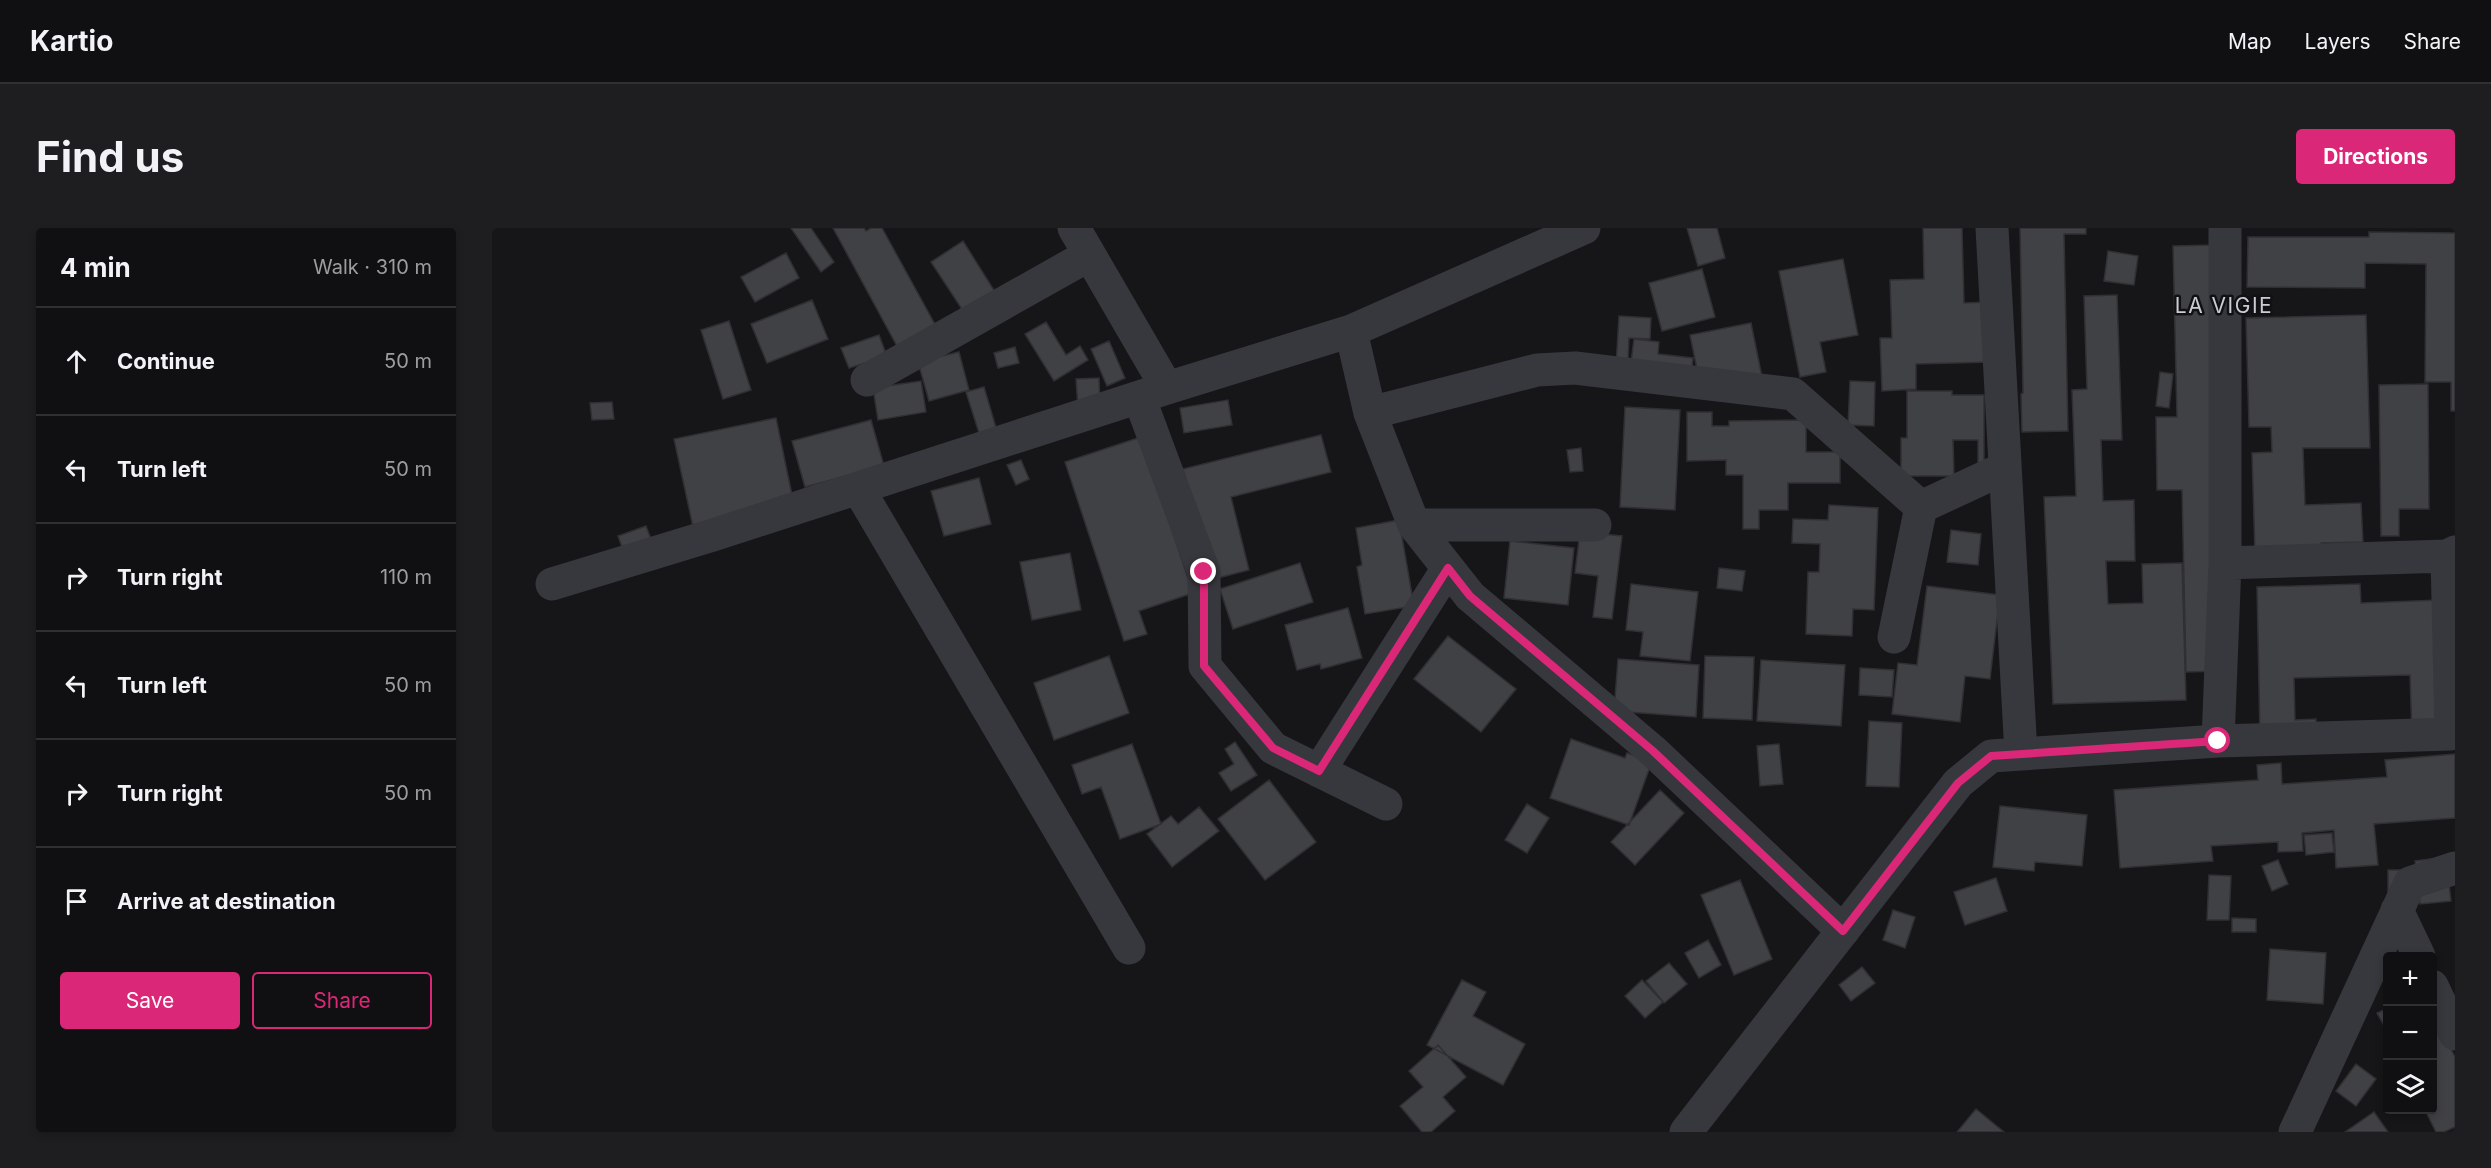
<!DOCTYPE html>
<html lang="en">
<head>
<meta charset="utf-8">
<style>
	:root { --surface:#101012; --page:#1e1e20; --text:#f1f3f6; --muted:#9c9d9f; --line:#303032; --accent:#db2777 }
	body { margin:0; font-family:Inter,sans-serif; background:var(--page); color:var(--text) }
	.controls { position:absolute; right:18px; bottom:18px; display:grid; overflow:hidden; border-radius:6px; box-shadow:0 3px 9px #0003 }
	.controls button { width:54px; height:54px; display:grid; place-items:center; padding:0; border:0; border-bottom:2px solid var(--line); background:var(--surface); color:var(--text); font:30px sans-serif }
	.stop { position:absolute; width:18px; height:18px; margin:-14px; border:4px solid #db2777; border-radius:50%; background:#fff }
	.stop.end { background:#db2777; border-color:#fff; box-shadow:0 2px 6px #0008 }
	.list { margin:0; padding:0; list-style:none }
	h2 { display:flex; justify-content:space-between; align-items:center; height:78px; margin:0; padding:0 24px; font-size:26px }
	h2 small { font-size:20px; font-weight:400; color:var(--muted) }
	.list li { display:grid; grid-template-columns:39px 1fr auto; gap:18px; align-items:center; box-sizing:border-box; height:108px; padding:0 24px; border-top:2px solid var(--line) }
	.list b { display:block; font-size:22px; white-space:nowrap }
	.list em { font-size:20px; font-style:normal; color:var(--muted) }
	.actions { display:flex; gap:12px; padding:18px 24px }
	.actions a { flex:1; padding:14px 0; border:2px solid var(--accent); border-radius:6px; text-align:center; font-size:21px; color:var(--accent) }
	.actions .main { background:var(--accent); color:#fff }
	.icon { flex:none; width:33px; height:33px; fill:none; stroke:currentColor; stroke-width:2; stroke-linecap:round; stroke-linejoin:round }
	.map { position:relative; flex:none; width:1963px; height:904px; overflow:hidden; border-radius:6px }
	header { display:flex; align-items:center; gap:36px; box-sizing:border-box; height:84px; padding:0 30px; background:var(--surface); border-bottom:2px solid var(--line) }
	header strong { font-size:28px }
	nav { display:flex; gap:33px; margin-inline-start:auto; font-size:21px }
	.intro { display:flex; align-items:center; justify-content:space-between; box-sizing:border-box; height:144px; padding:0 36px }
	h1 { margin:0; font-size:42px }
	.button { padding:15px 27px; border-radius:6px; background:var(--accent); color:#fff; font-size:21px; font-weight:700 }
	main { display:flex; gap:36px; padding:0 36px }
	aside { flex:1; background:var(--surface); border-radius:6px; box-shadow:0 3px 9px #0003 }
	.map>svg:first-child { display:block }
	.building { fill:#404145; stroke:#303034; stroke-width:1.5 }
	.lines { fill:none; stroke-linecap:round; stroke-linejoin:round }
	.minor { stroke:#37383d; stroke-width:33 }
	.route { stroke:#db2777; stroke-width:8 }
	.labels { text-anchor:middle; stroke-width:5; stroke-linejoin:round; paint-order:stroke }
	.quarter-label { font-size:21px; letter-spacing:1.5px; fill:#c9ccd4; stroke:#111113 }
</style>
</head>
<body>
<header>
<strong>Kartio</strong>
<nav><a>Map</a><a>Layers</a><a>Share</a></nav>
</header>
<div class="intro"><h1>Find us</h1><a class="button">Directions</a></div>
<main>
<aside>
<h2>4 min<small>Walk · 310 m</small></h2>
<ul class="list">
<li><svg class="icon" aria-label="ahead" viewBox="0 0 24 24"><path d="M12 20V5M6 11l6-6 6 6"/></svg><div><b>Continue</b></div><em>50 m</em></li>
<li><svg class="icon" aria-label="left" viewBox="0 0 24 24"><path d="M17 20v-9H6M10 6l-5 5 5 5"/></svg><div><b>Turn left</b></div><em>50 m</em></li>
<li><svg class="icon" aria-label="right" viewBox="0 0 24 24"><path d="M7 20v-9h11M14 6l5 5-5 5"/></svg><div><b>Turn right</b></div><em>110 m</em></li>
<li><svg class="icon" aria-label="left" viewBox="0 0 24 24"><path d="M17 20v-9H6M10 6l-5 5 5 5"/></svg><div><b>Turn left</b></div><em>50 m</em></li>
<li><svg class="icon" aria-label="right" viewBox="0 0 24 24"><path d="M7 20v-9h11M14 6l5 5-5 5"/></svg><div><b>Turn right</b></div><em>50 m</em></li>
<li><svg class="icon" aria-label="arrive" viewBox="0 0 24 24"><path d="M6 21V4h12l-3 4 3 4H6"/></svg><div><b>Arrive at destination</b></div></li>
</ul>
<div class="actions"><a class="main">Save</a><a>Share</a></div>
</aside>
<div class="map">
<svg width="1963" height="904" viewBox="0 0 1963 904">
	<rect width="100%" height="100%" fill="#161618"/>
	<!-- building -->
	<path class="building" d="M299,0H319L342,34L329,44Z
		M341,0H372L374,3L379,0H390L451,111L412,131Z
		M1195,0H1225L1233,30L1206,38Z
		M1431,0H1470L1472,75L1498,74L1500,134L1424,136V161L1390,163L1388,110H1400L1398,52L1432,51Z
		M1528,0H1594V6H1572L1576,203L1530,204L1529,166L1531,165Z
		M1877,4L1963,5V183H1959V154H1933L1934,36L1873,35V60L1755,59L1756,9H1877Z
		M471,13L510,75L479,95L439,34Z
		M1721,17L1731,443L1694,444L1690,262H1665L1664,189H1685L1681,18Z
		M1616,23L1646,28L1642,57L1612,53Z
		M294,25L307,50L263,74L249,49Z
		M1351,31L1366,107L1328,114L1334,144L1308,149L1287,43Z
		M1210,41L1223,89L1170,103L1157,55Z
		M1625,67L1630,212H1609L1611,273L1642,272L1643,333H1614L1616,376L1651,375L1650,336L1690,335L1694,472L1561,476L1552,269L1584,268L1580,162L1595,161L1592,68Z
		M320,72L336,111L275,135L259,96Z
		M1874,87L1878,220H1811L1813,277L1869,275L1871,314L1829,315L1830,326L1763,327L1760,225L1780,224L1779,199H1757L1754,90Z
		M1127,88L1159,90L1158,111L1137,110L1135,154H1123Z
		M237,93L259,162L231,171L209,102Z
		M554,94L574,127L588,118L596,132L562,153L533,106Z
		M1259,95L1270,149L1209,161L1198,107Z
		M387,107L399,139L376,134L357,140L349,120Z
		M1142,111L1167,114L1166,126L1201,130L1197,165L1136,157Z
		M617,113L633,150L615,158L599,121Z
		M523,119L527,135L506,140L502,125Z
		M467,124L477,162L437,173L426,134Z
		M1668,144L1681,146L1677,180L1664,178Z
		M607,150L608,179L586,180L584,151Z
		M429,153L434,184L386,192L381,160Z
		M1358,153L1383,154L1382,198L1356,197Z
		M1936,156L1937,281H1907V308H1889L1887,157Z
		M492,159L505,203L488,208L474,164Z
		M1415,163H1460V167H1492V237H1486V212H1461L1462,248H1409V210H1415Z
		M736,172L740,197L692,205L688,180Z
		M120,174L122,191L100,192L98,175Z
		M1133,179L1188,182L1183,282L1128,279Z
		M1195,184H1220V198H1237V193L1314,192V224H1348V255H1296V282H1267V301H1251V247H1234V232L1195,233Z
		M284,190L304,286L203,308L182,211Z
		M379,192L392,238L313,259L300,213Z
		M829,207L839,244L739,269L757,342L718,352L691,241Z
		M649,209L701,365L647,383L655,406L632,413L573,234Z
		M1089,220L1091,243L1078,244L1075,222Z
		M529,232L537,251L524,257L515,237Z
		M487,250L499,296L452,308L439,263Z
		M1337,277L1386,280L1382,382L1361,381L1360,408L1314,406L1316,344H1327L1328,316L1300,315L1301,291L1336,292Z
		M907,292L922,378L873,386L865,339L870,337L864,300Z
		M154,298L162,319L134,330L126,308Z
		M1459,302L1489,306L1486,337L1455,334Z
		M1088,304L1130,308L1120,391L1101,389L1106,348L1083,345Z
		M1018,313L1082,320L1076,377L1012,370Z
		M578,325L589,382L540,392L528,334Z
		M808,335L821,374L741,401L728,361Z
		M1227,340L1253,343L1250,363L1225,360Z
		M1139,356L1206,364L1198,433L1148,428L1151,404L1134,402Z
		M1868,356L1869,375L1947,372L1950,506L1920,508L1918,447L1802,450L1803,492L1824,491V507L1768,509L1765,359Z
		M1435,358L1508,367L1498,451L1473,448L1468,494L1400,486L1406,435L1425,437Z
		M856,380L870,430L829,441L828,436L805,442L793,397Z
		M956,408L1024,461L989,504L922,451Z
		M617,428L637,485L562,512L542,455Z
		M1213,428L1262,429L1260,492L1211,490Z
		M1126,431L1207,437L1204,489L1122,483Z
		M1269,432L1353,437L1349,498L1265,493Z
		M1368,440L1402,442L1400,469L1367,467Z
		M1377,493L1410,495L1407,559L1374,558Z
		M1079,511L1133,530L1135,525L1160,533L1137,597L1058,570Z
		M743,514L765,547L739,563L727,545L742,536L733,521Z
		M640,516L669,596L628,611L609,559L590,566L580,537Z
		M1287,516L1291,556L1268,558L1265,518Z
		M1963,526V590L1882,596L1886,637L1844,640L1842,602L1810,605L1811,623L1786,624V614L1719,618L1721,633L1628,640L1622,562L1766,552L1765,537L1789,535L1790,556L1895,549L1893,532Z
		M777,552L824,614L773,652L726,591Z
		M1168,562L1192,585L1143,637L1119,614Z
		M1035,576L1057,590L1035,625L1013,612Z
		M1508,578L1595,587L1590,638L1543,634L1542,643L1501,639Z
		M707,579L727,603L680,639L655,606L679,588L686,596Z
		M1840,605L1842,624L1814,627L1812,607Z
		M1954,629L1959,673L1928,676L1923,633Z
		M1786,632L1796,656L1780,663L1770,638Z
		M1896,642H1912L1896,679Z
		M1717,647L1739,648L1737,692H1715Z
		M1504,650L1515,683L1473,697L1462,664Z
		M1248,652L1280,731L1242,747L1209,667Z
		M1401,682L1423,689L1413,720L1391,712Z
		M1740,690L1764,691V704H1740Z
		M1216,712L1229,737L1207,750L1193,725Z
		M1778,721L1834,725L1831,776L1775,772Z
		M1177,735L1195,756L1172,775L1154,753Z
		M1370,739L1383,755L1359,773L1347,757Z
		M970,752L994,764L981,788L1033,816L1011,857L935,817Z
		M1150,752L1171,774L1153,790L1133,768Z
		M1896,780V805L1885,785Z
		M1940,783L1963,829V899L1952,904H1944L1933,882H1940Z
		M946,817L974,849L951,869L963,883L939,904H930L908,878L931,859L917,843Z
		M1864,836L1884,851L1864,878L1844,863Z
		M1484,881L1512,904H1465Z
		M1882,884L1896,904H1853Z"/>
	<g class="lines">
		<!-- minor -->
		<path class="minor" d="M582,0L675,160
			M1500,0L1529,526
			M1733,0V335
			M859,103L878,185L922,297L978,368L1161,523L1351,703
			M375,152L597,27
			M647,169L712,344L713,438L781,520L894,576
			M878,185L1045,142L1083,140L1301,166L1429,279L1513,240
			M366,260L637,720
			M922,297H1103
			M60,356L221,307L675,160L859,103L1092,0
			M1402,409L1429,279
			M1726,513L1959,506L1955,328
			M827,543L956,340
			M1905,682L1927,728
			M1940,758L1963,806
			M1194,904L1466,555L1499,528L1726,513L1733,335L1955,328L1963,324
			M1803,904L1918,655L1963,640"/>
	</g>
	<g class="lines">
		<!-- route -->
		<path class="route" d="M712,344V438L781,520L827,543L956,340L978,368L1161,523L1351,703L1466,555L1499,528L1726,513"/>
	</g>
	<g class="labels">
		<!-- quarter labels -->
		<g class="quarter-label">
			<text x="1732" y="85">LA VIGIE</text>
		</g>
	</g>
</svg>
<div class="controls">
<button>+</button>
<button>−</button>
<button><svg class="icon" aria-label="layers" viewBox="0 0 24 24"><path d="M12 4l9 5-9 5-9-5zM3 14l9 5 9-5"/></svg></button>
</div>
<div class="stop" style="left:1726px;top:513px"></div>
<div class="stop end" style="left:712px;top:344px"></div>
</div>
</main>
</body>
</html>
